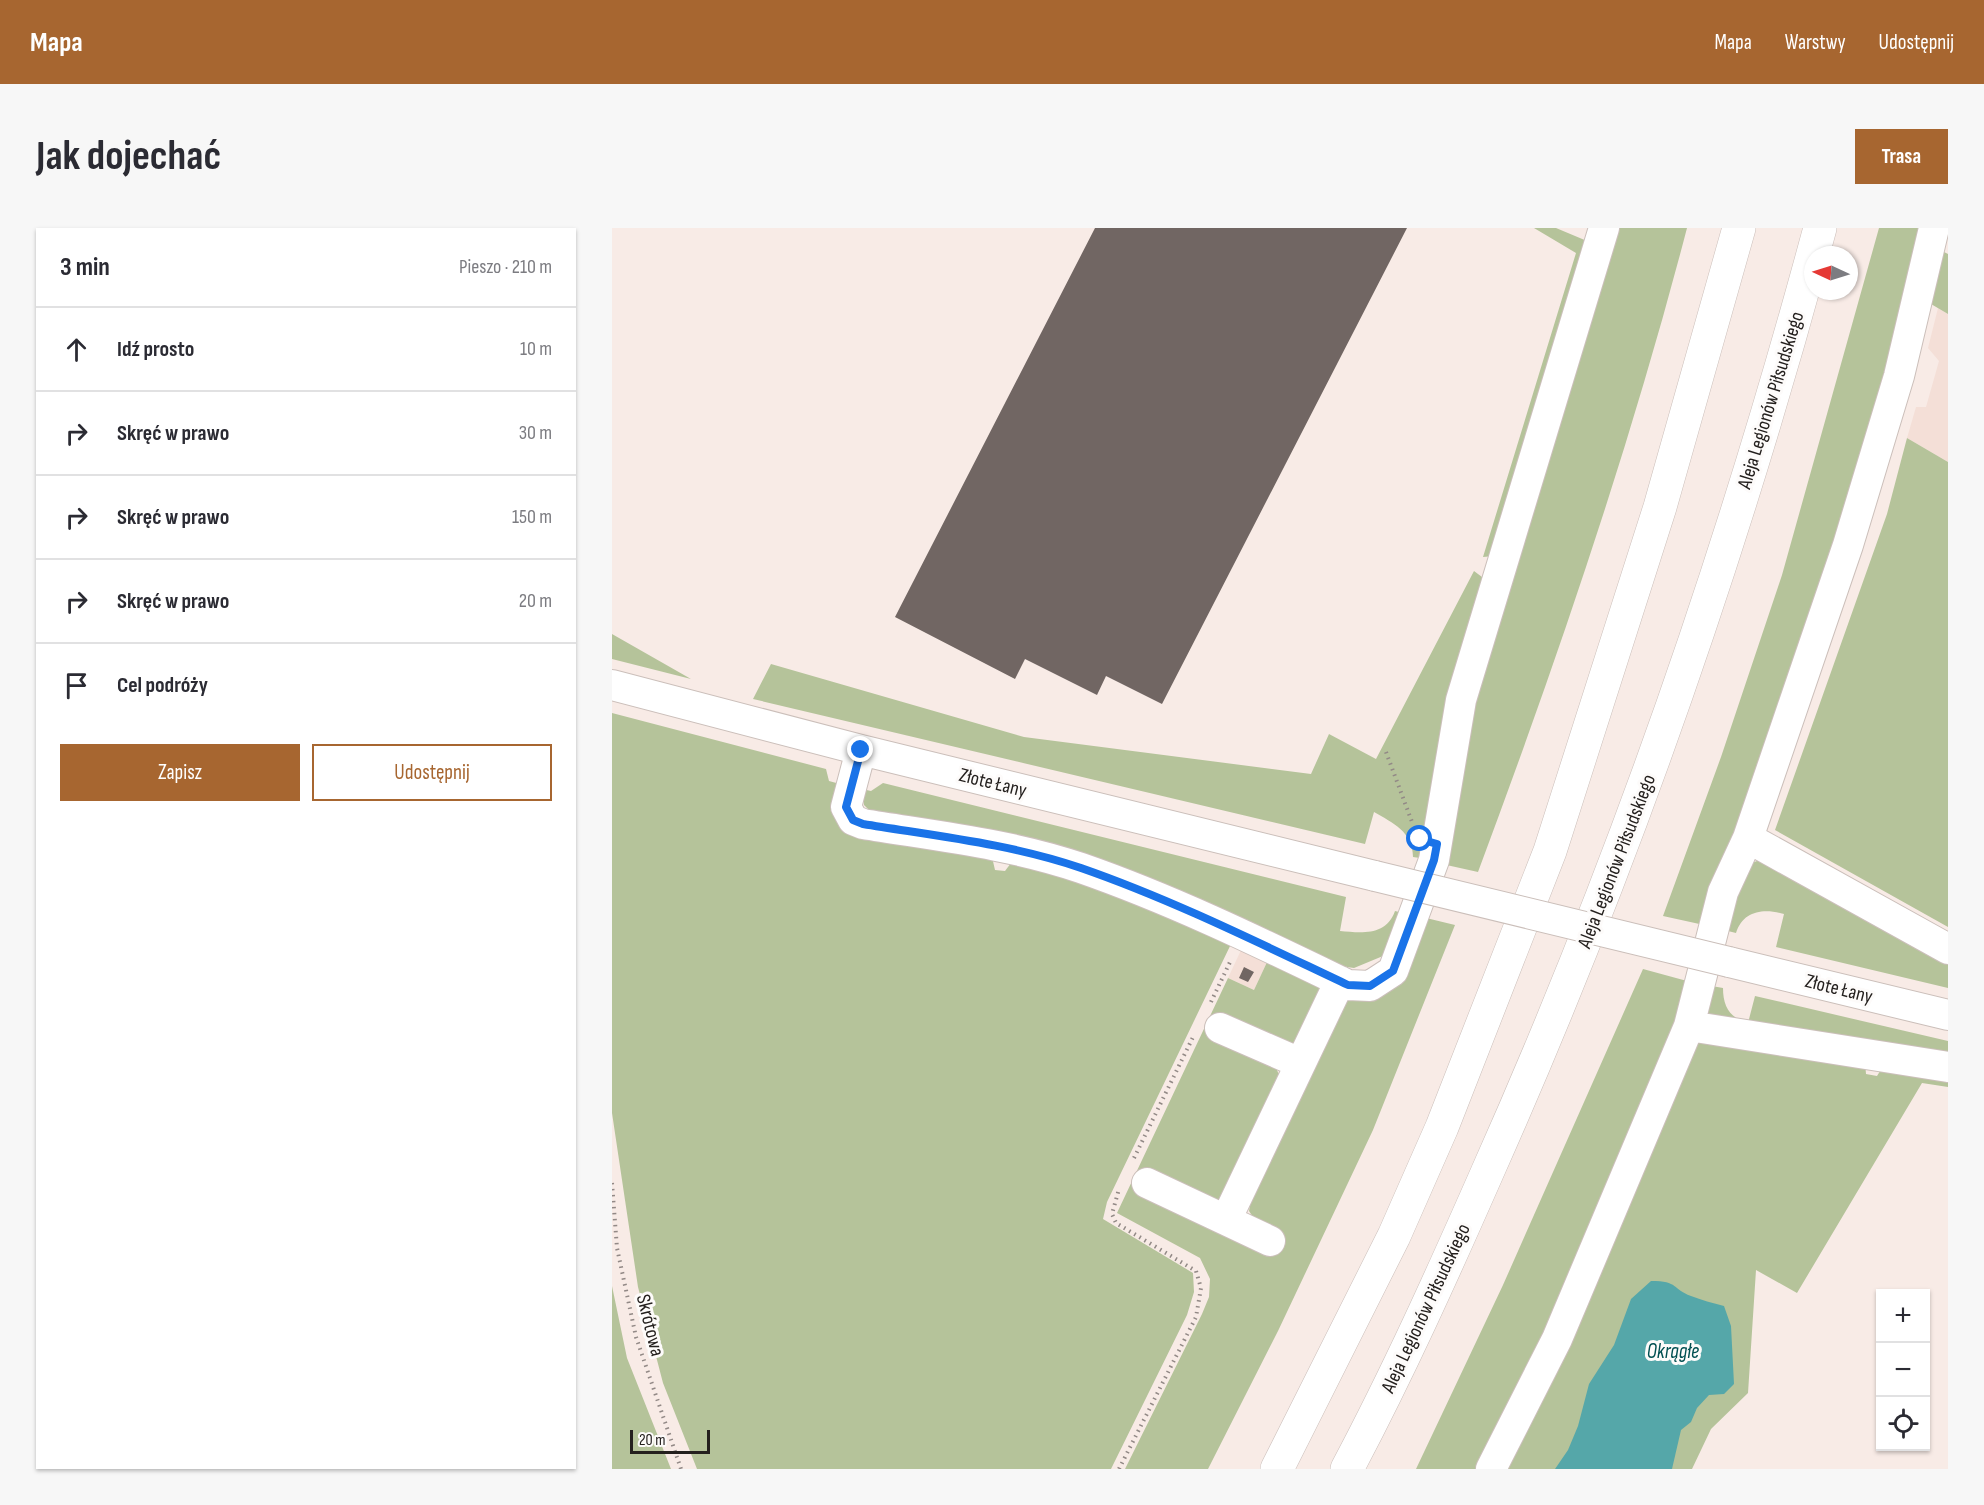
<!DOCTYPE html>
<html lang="pl">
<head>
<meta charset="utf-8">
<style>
	:root { --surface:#fff; --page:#f7f7f7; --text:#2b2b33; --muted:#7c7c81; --line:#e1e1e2; --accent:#a76630 }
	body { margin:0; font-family:"Sofia Sans Condensed",sans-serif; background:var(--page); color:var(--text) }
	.controls { position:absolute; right:18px; bottom:18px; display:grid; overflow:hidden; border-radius:0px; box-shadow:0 2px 4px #0004 }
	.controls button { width:54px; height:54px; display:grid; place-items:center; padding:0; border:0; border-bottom:2px solid var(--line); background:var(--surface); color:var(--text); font:30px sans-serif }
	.compass { position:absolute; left:1192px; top:18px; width:54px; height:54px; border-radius:50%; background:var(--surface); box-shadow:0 2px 4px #0004; rotate:274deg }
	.scale { position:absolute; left:18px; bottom:15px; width:80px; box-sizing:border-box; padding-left:6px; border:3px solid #24201e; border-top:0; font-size:16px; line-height:21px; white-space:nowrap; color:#24201e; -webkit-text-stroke:4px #fdfbfa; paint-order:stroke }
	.stop { position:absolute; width:18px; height:18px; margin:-14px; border:4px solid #1a73e8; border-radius:50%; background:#fff }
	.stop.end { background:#1a73e8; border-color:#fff; box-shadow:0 2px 6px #0008 }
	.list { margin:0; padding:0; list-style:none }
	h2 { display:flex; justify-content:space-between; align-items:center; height:78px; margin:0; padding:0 24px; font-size:26px }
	h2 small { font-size:20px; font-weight:400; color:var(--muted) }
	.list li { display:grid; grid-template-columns:39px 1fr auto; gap:18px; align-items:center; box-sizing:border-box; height:84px; padding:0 24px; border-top:2px solid var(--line) }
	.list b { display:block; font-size:22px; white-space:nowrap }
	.list em { font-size:20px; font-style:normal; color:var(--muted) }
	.actions { display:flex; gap:12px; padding:18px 24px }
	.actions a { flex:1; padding:14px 0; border:2px solid var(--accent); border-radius:0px; text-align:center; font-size:21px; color:var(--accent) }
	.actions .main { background:var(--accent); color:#fff }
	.icon { flex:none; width:33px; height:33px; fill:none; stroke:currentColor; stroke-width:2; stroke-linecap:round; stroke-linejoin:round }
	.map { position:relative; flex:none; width:1336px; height:1241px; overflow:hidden; border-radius:0px }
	header { display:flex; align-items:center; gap:36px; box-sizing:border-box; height:84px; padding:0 30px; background:var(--accent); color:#fff }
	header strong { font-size:28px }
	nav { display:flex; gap:33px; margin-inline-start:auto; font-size:21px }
	.intro { display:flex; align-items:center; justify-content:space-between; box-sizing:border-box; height:144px; padding:0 36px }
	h1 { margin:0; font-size:42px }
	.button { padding:15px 27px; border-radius:0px; background:var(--accent); color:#fff; font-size:21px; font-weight:700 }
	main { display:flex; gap:36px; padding:0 36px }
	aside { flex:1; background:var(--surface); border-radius:0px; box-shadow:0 2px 4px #0004 }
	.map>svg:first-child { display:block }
	.built { fill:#f4dfd7 }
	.green { fill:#b5c39a }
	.water { fill:#55a7a9 }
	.building { fill:#716663 }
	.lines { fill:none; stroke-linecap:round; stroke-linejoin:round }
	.minor-casing { stroke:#cbbfba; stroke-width:32 }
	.highway-casing { stroke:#cbbfba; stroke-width:34 }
	.path { stroke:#928986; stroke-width:4; stroke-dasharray:1.5 4.5; stroke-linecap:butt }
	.minor { stroke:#fff; stroke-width:30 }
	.highway { stroke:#fff; stroke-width:33 }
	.minor-bridge-casing { stroke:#cbbfba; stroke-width:32; stroke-linecap:butt }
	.minor-bridge { stroke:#fff; stroke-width:30 }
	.route { stroke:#1a73e8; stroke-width:8 }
	.labels { text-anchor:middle; stroke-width:6; stroke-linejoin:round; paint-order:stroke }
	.street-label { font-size:20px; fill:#24201e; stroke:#fdfbfa }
	.water-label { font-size:21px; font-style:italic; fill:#004f51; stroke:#fdfbfa }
</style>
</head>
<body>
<header>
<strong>Mapa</strong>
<nav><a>Mapa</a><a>Warstwy</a><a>Udostępnij</a></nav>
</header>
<div class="intro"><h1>Jak dojechać</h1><a class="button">Trasa</a></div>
<main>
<aside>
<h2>3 min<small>Pieszo · 210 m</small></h2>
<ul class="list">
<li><svg class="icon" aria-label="ahead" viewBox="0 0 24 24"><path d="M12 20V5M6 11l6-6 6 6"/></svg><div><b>Idź prosto</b></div><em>10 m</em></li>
<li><svg class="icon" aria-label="right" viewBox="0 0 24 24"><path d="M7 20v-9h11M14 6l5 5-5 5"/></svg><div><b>Skręć w prawo</b></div><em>30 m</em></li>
<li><svg class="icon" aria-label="right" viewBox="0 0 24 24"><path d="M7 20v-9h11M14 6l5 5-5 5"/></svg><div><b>Skręć w prawo</b></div><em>150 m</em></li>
<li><svg class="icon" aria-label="right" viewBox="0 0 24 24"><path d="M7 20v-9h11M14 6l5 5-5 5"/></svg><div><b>Skręć w prawo</b></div><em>20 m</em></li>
<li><svg class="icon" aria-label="arrive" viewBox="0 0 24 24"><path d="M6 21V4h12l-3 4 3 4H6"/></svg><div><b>Cel podróży</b></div></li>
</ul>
<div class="actions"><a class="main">Zapisz</a><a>Udostępnij</a></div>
</aside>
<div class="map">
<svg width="1336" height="1241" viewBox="0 0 1336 1241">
	<rect width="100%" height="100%" fill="#f8ebe6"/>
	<!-- built -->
	<path class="built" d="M1326,80L1336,86V234L1295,210L1304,179H1314L1327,133L1316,120Z
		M630,720L656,732L642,762L616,750Z"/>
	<!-- green -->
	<path class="green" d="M922,0H944L975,13L882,328L871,329L964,25Z
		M1003,0H1075C1018,219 945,432 866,644L830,636L856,500Z
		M1267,0H1313L1238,278L1092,697L1051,688L1109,529L1170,347Z
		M1332,24L1336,26V86L1319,76Z
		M1295,210L1336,234V699L1163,602L1275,286Z
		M862,343L870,349L874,363L808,630L801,629C801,604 781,595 762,584L753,616L141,471L159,436L412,509L699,546L717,506L764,531Z
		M0,406L79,451L0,431Z
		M0,485L214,541L217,553L228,556C222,579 217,585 235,604L380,629L383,642L393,643L399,635L445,643L619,716L495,974L491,991L581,1045L582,1064L575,1087L499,1241H85L51,1155L26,1059L0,885Z
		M271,555L734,669L728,703C750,705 774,708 783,683L791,685L771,728L742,740L721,737L260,585L252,577L250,561L259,563Z
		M1150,631L1336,732V760L1164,719L1172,686C1151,680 1131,683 1124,705L1108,701L1135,637Z
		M810,689L843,697L761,902L666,1103L596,1241H513L590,1086L597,1069L598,1051L588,1030L505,985L616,750L642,762L656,732L707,757L712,767L690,818L663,837L669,852L609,972L647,998L637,983L641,960L727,779L740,770Z
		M1031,741L1075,753L1063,801L922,1128L864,1241H804L891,1057Z
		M1094,757L1111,760C1111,779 1118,790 1136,795L1143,768L1336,813V833L1099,790L1093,783Z
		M1091,811L1253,834L1254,846L1265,848L1270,840L1336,848V859L1310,855L1185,1065L1144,1042L1136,1165L1099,1201L1080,1241H890L1079,821Z
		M0,1058L15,1130L59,1241H0Z"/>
	<!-- water -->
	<path class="water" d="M1039,1053C1067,1053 1060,1061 1079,1068C1089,1072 1101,1075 1112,1078L1119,1098L1122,1156L1112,1166L1097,1167L1085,1180L1079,1194L1069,1202L1060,1241H943L956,1222L966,1198L977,1156L1002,1117L1019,1071Z"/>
	<!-- building -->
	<path class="building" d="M483,0H795L550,476L494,448L485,467L413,431L403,451L283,389Z
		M632,739L642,744L636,754L627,750Z"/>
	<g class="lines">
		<defs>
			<path id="minor" d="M0,457L249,522L763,648
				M249,522L234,579L241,592L251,596C324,608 399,616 469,640C561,672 649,715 736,757L758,758L781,743L822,632L849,472L992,0
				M1136,610L1336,721
				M1117,734L1336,787
				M1077,798L1336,839
				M608,800L688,835
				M535,955L658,1013
				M614,992L728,753
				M879,1241L945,1111L1077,798L1111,664L1136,610L1236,317L1287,148L1322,0"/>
			<path id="highway" d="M665,1241L782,1008L830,899L938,623L1048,279L1127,0
				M735,1241C786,1145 831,1045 875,945C1011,640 1121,323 1208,0"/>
		</defs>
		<!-- minor casing -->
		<use href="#minor" class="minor-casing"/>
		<!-- highway casing -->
		<use href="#highway" class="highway-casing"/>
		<!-- path -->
		<path class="path" d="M774,524L800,594
			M599,774L619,732
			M522,930L582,807
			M0,955L5,1020L24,1109L69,1241
			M507,1241L584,1089L589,1060L584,1043L504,995L500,986L507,961"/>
		<!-- minor -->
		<use href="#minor" class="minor"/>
		<!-- highway -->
		<use href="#highway" class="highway"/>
		<defs>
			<path id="minor-bridge" d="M763,648L1117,734"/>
		</defs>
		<!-- minor-bridge casing -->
		<use href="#minor-bridge" class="minor-bridge-casing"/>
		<!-- minor-bridge -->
		<use href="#minor-bridge" class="minor-bridge"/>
	</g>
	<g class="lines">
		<!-- route -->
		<path class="route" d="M249,522L234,579L241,592L251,596C324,608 399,616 469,640C561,672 649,716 736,757L758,758L781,743L822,632L825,616L808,611"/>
	</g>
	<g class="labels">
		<!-- street labels -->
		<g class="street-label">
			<text transform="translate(1158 172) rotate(-73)" y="7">Aleja Legionów Piłsudskiego</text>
			<text transform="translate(381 554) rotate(14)" y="7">Złote Łany</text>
			<text transform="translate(1004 633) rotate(-69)" y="7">Aleja Legionów Piłsudskiego</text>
			<text transform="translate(1227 760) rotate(14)" y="7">Złote Łany</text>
			<text transform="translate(813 1080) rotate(-65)" y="7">Aleja Legionów Piłsudskiego</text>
			<text transform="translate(39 1097) rotate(76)" y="7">Skrótowa</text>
		</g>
		<!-- water labels -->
		<g class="water-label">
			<text x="1061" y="1130">Okrągłe</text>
		</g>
	</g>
</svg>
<div class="controls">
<button>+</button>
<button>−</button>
<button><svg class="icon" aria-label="locate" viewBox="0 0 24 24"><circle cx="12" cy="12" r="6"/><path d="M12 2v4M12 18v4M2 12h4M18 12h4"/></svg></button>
</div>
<svg class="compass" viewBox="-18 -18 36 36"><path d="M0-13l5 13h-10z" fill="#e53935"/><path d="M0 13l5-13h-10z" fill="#7c7c81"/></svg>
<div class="scale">20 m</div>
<div class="stop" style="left:808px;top:611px"></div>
<div class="stop end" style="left:249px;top:522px"></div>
</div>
</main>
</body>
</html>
